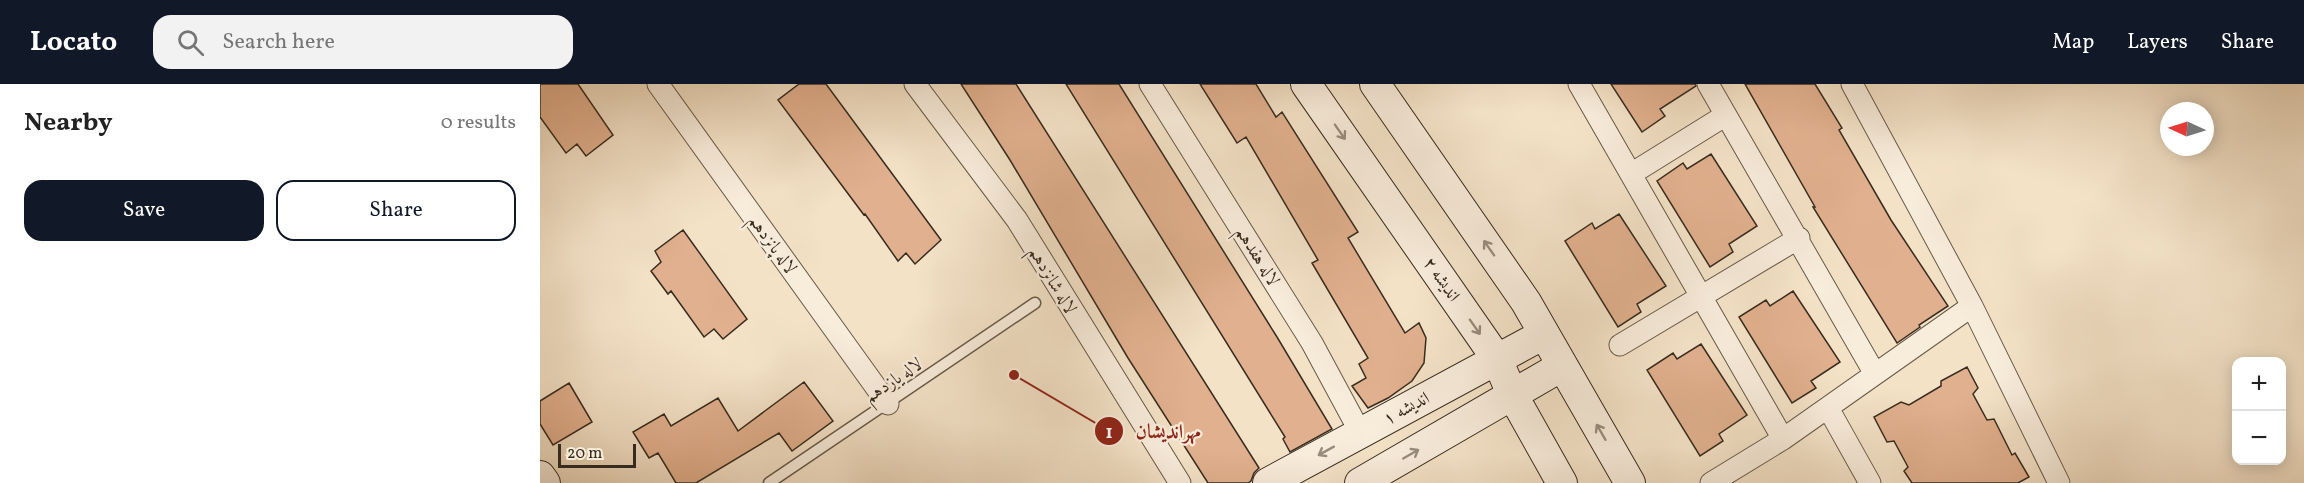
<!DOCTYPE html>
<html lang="en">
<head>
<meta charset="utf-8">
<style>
	:root { --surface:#fff; --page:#f2f2f2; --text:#222; --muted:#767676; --line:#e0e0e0; --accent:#111827 }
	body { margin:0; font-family:Vollkorn,Amiri,serif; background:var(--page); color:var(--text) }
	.controls { position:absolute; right:18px; bottom:18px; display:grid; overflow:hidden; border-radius:12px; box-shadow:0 3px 15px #0003 }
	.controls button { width:54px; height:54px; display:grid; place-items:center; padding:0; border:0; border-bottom:2px solid var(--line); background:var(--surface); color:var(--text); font:30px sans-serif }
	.compass { position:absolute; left:1620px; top:18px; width:54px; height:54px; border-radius:50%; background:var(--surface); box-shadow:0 3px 15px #0003; rotate:274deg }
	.scale { position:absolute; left:18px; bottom:15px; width:78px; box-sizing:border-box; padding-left:6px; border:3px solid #372c1f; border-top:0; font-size:16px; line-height:21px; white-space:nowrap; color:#372c1f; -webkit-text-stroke:4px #f8ecdb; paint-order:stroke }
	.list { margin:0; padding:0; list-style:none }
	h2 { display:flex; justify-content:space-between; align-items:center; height:78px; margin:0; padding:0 24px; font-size:26px }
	h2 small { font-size:20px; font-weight:400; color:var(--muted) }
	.actions { display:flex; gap:12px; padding:18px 24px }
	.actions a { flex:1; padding:14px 0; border:2px solid var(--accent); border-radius:18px; text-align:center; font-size:21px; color:var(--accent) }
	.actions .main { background:var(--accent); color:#fff }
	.icon { flex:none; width:33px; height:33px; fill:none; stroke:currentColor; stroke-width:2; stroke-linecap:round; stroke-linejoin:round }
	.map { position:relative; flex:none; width:1764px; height:399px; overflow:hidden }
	header { display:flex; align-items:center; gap:36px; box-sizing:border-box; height:84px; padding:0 30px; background:var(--accent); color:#fff }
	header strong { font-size:28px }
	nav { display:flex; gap:33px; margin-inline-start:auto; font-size:21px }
	.search { width:420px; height:54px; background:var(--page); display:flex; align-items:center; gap:15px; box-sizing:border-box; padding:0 21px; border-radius:18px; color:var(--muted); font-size:22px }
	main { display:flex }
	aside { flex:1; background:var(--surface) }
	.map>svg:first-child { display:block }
	.building { fill:#e1b08e; stroke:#372c1f; stroke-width:1.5 }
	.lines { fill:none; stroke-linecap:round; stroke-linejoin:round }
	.lane-casing { stroke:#665a49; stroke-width:13 }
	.street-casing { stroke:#665a49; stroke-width:23 }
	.secondary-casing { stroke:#372c1f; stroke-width:32 }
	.lane { stroke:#f8ecdb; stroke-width:10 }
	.street { stroke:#f8ecdb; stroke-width:21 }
	.secondary { stroke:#f8ecdb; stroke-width:30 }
	.oneway { stroke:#988c7d }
	.labels { text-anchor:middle; stroke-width:4.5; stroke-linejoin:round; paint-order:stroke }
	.street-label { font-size:18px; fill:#372c1f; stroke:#f8ecdb }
	.leader { fill:none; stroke:#8f2418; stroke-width:2 }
	.callout-dot { fill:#8f2418; stroke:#f8ecdb; stroke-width:2 }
	.mark-label { font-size:18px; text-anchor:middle; font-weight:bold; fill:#fff }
	.callout-label { font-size:20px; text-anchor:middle; font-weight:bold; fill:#8f2418; stroke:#f8ecdb; stroke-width:4.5; stroke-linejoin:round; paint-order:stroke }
</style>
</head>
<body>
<header>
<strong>Locato</strong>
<div class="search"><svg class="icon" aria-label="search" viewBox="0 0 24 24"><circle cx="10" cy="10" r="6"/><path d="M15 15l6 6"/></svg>Search here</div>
<nav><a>Map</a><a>Layers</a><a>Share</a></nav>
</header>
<main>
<aside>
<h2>Nearby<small>0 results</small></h2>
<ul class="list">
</ul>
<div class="actions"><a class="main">Save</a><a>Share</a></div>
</aside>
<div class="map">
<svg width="1764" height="399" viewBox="0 0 1764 399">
	<rect width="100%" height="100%" fill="#f4e2c7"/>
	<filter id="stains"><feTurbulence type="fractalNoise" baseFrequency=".00333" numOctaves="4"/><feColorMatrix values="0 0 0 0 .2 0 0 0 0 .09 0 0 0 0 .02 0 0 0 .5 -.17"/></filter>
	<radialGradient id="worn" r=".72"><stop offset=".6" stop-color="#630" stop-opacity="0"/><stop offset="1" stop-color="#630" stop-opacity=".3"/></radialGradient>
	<!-- building -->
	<path class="building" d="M0,0H38L73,51L46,72L37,60L26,69L0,33Z
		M259,0H286L401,156L375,180L366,169L358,177L325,130L324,131L238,16Z
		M421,0H476L719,384L714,389L711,397L708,399H668L588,274L470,76Z
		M526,0H579L737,253L792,345L750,368L743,355L745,353Z
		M660,0H716L736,33L742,28L818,148L808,154L865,249L879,239L886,254L884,279L872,297L848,314L828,324L812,302L826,294L819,280L828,274L772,179L778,176L706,53L697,59Z
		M1071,0H1155L1156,2L1120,25L1125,32L1102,48Z
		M1205,0H1275L1302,44L1299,46L1351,136L1408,222L1379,241L1380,243L1357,259L1273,123H1275Z
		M1171,70L1217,142L1189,160L1193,168L1170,183L1117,97L1143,79L1147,85Z
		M1079,130L1126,202L1097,220L1101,228L1078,243L1025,157L1052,139L1055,145Z
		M143,146L207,235L183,255L174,245L164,253L131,207L128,210L111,187L121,178L115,167Z
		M1253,207L1300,278L1271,297L1276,304L1252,319L1199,233L1226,216L1230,222Z
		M1161,260L1207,331L1179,350L1183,357L1160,372L1107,286L1133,269L1137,275Z
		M1427,283L1438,304L1433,310L1447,336L1454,335L1472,371L1475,369L1489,393L1478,399H1372L1364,387L1368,383L1354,357L1347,358L1334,333L1361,318L1369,321L1401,302V297Z
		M264,298L293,337L252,367L239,349L156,399H136L118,369L109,374L93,348L124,330L131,342L178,314L198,347Z
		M29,299L52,338L13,361L0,340V317Z"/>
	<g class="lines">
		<defs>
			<path id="lane" d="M229,399L495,219"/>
			<path id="street" d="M118,0L348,320
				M375,0L477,136L640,399
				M610,0L772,259L820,348
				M1039,0L1243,355
				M1168,0L1335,290
				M1312,0L1432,222L1519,399
				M1091,90L1186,31
				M1080,261L1259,154
				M1288,324L1330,399
				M1171,399L1243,355L1432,222"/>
			<path id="secondary" d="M766,0L957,275L972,310L1022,399
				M835,0L986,218L1090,399
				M0,392L5,399
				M728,399L1004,250
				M820,399L1022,282"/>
		</defs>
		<!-- lane casing -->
		<use href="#lane" class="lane-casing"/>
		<!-- street casing -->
		<use href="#street" class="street-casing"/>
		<!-- secondary casing -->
		<use href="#secondary" class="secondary-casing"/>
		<!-- lane -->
		<use href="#lane" class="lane"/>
		<!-- street -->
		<use href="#street" class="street"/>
		<!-- secondary -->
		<use href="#secondary" class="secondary"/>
	</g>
	<!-- one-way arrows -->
	<defs><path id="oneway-shaft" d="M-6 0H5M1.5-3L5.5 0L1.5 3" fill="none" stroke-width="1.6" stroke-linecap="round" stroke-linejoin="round" transform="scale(1.5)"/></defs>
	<g class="oneway">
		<use href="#oneway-shaft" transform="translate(800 48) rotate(55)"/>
		<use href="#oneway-shaft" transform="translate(949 164) rotate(-125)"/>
		<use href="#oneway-shaft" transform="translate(935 243) rotate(55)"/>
		<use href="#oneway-shaft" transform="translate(1061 348) rotate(-120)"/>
		<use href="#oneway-shaft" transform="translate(786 367) rotate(151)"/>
		<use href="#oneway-shaft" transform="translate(871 370) rotate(-30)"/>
	</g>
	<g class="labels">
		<!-- street labels -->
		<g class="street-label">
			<text transform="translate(233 160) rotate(54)" y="6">لاله پانزدهم</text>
			<text transform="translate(718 172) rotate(58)" y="6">لاله هفدهم</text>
			<text transform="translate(902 195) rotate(55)" y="6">اندیشه ۲</text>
			<text transform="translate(513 196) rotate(59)" y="6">لاله شانزدهم</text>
			<text transform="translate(353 296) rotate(-34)" y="6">لاله یازدهم</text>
			<text transform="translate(866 324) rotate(-28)" y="6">اندیشه ۱</text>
		</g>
	</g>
	<!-- callouts -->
	<path class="leader" d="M474 291L569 347"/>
	<g class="callout-dot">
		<circle cx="474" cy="291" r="6"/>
		<circle cx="569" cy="347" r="15"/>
	</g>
	<g class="mark-label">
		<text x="569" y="354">1</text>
	</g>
	<g class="callout-label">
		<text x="628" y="354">مهراندیشان</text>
	</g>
	<rect width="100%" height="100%" filter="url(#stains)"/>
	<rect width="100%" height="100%" fill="url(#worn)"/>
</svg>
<div class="controls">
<button>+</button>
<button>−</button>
</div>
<svg class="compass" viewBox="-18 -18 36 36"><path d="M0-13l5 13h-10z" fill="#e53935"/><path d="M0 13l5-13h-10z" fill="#767676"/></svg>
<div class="scale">20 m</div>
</div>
</main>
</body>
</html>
